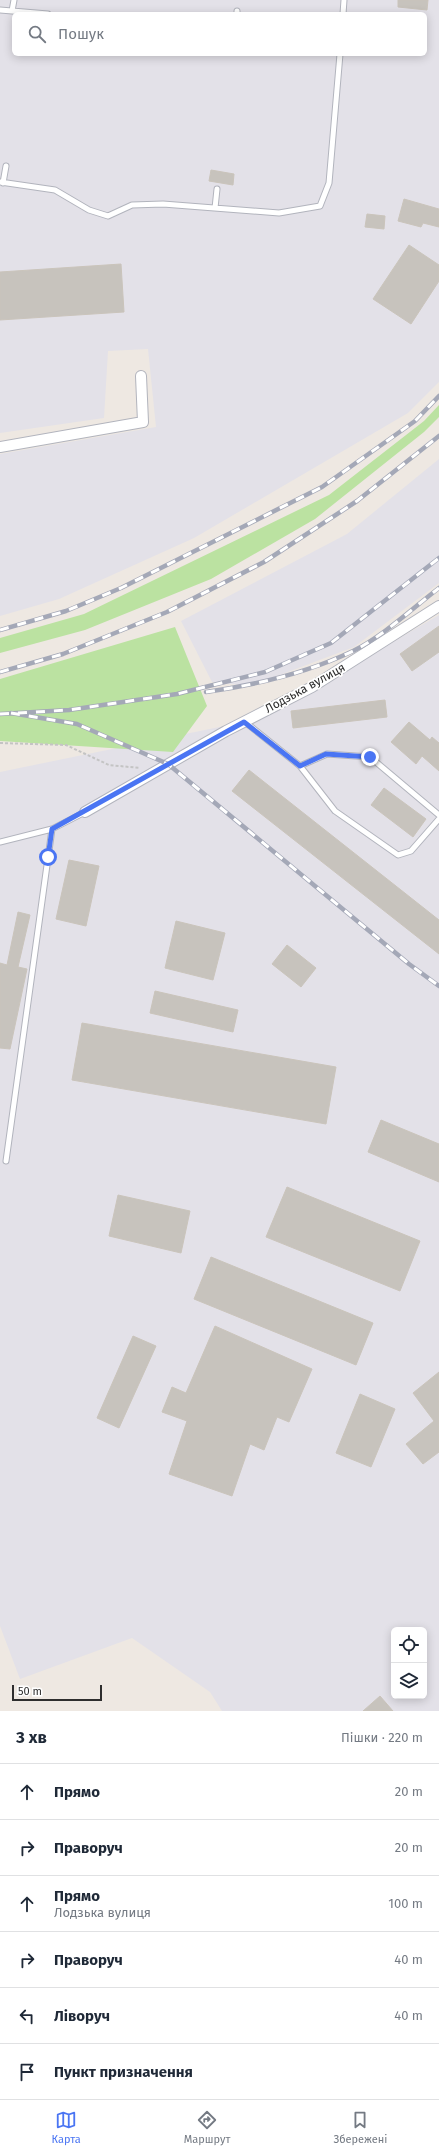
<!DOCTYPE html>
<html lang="uk">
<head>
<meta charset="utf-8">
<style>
	:root { --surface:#fff; --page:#f6f6f7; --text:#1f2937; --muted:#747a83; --line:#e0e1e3; --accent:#4a75f3 }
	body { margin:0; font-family:"Fira Sans",sans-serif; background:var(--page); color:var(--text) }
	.controls { position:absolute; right:12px; bottom:12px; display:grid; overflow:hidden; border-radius:6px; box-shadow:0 2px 10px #0003 }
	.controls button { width:36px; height:36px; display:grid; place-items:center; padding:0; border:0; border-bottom:1px solid var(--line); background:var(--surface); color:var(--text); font:20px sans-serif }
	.scale { position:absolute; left:12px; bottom:10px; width:90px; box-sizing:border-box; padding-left:4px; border:2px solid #2e2e2e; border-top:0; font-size:11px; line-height:14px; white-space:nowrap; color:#2e2e2e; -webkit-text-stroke:3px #fff; paint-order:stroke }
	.stop { position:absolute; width:12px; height:12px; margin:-9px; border:3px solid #4a75f3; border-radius:50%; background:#fff }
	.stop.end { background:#4a75f3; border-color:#fff; box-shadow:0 1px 4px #0008 }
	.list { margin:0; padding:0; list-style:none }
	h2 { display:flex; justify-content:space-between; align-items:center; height:52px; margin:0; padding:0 16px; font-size:17px }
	h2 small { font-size:13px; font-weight:400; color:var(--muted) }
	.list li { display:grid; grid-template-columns:26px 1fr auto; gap:12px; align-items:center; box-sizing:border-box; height:56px; padding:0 16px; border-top:1px solid var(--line) }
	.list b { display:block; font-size:15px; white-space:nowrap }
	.list p { margin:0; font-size:13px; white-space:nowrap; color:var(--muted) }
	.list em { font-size:13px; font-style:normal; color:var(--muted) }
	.icon { flex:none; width:22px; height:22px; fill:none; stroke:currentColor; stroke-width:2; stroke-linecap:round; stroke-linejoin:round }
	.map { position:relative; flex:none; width:439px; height:1711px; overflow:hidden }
	.search { position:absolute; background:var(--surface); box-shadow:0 2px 10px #0003; left:12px; right:12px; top:12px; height:44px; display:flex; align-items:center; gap:10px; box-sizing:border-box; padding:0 14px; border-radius:6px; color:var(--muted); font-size:15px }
	.sheet { height:388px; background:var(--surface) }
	nav { display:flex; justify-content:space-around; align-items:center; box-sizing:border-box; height:56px; border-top:1px solid var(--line); background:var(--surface); font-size:11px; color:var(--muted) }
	nav a { display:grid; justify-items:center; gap:2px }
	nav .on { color:var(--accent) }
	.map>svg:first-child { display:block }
	.industrial { fill:#e3e1e8; fill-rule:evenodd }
	.green { fill:#bbe2a1 }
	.building { fill:#c7c3bd; stroke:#cac4bb }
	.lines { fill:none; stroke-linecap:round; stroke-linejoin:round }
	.lane-casing { stroke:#b2b4bd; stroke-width:7 }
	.street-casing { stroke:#b2b4bd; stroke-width:12 }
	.path { stroke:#c4c4c4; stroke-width:2; stroke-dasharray:3 2; stroke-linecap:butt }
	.lane { stroke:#fff; stroke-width:5 }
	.street { stroke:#fff; stroke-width:10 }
	.rail-casing { stroke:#a4a8b7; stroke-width:4.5 }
	.rail { stroke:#fff; stroke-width:3; stroke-dasharray:9; stroke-linecap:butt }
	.route { stroke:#4a75f3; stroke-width:5 }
	.labels { text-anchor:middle; stroke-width:3.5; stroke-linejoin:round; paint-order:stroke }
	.street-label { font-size:12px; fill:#2e2e2e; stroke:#fff }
</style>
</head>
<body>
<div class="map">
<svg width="439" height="1711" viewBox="0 0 439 1711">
	<rect width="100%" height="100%" fill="#eee8e2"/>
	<!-- industrial -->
	<path class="industrial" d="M0,0H439V382L408,413L194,538L59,599L0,616V454L156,427L148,349L108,351L104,418L0,433ZM14,14H425V54H14Z
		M439,459V583L354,647L251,686L212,682L181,621L347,534Z
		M439,615V1711H222L210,1692L132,1638L20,1679L0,1626V772L263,718ZM394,1630H424V1696H394Z"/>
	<!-- green -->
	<path class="green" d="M439,405V417L424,432L315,519L211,579L85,630L0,653V638L84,614L329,495L424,421Z
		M175,627L207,706L173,752L0,741V679Z"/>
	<!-- building -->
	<path class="building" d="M398,0H428L427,10L398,7Z
		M211,170L234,174L233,185L209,181Z
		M404,199L439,209V227L423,223L421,227L398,221Z
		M367,214L385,216L384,229L365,227Z
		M409,245L439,265V281L411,324L373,299Z
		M121,264L124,312L0,320V272Z
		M439,626V652L412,671L400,654Z
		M385,700L387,717L293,728L291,711Z
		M409,722L430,740L432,737L439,743V771L422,756L416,764L391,742Z
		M249,770L439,920V954L232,791Z
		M384,788L426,819L413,837L371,805Z
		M69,860L99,866L86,926L56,919Z
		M18,912L30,915L18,967L27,969L10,1049L0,1048V963L7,965Z
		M176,921L225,933L213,980L165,968Z
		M287,945L316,968L301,987L272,964Z
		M155,991L238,1010L233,1032L150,1013Z
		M82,1023L336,1067L326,1124L72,1080Z
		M381,1120L439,1144V1182L368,1152Z
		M287,1187L420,1241L400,1291L266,1237Z
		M118,1195L190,1211L181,1253L109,1236Z
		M211,1257L373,1323L356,1365L194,1299Z
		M215,1326L312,1369L289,1422L277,1417L264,1450L250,1444L232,1496L169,1474L187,1421L162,1412L172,1387L186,1393Z
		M133,1336L156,1346L119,1428L97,1418Z
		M439,1372V1452L423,1464L406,1444L434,1421L413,1393Z
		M360,1394L395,1409L371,1467L336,1453Z
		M380,1696L393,1711H363Z"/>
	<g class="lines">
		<defs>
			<path id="lane" d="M0,10L48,14
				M12,11L14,0
				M237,14V11
				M343,14L344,0
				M0,182L55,190L89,210L108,216L132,205L163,204L279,213L320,206L329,183L340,54
				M3,183L6,166
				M215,208L217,189
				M245,722L300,766L335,811L398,855L411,851L439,819
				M300,766L327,754L370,757L439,815
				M0,842L52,829
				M6,1161L52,829L85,812"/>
			<path id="street" d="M0,447L143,422L141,376
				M85,812L226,731L312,687L439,606"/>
		</defs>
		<!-- lane casing -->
		<use href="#lane" class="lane-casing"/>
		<!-- street casing -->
		<use href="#street" class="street-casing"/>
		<!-- path -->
		<path class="path" d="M0,743L66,745L109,765L140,768"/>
		<!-- lane -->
		<use href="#lane" class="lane"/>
		<!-- street -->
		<use href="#street" class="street"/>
		<defs>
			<path id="rail" d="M0,630L66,611L121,588L322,487L415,421L439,396
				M0,672L63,654L167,612L264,562L357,501L439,436
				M206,692C256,685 307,673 353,651C382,637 413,608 439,588
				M11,713L77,724L168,764L409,964L439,986
				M0,714L69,710L177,694L265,672L331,643L439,558"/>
		</defs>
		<!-- rail casing -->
		<use href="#rail" class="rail-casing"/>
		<!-- rail -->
		<use href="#rail" class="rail"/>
	</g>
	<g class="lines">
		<!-- route -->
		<path class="route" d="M48,857L52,829L244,722L300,766L326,754L370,757"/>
	</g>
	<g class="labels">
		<!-- street labels -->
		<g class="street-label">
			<text transform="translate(305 688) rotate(-29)" y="4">Лодзька вулиця</text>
		</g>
	</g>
</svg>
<div class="controls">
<button><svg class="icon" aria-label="locate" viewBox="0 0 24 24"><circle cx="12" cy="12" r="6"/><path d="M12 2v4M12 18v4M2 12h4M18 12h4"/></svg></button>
<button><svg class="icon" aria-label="layers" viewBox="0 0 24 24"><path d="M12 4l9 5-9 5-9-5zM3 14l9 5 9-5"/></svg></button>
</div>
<div class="scale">50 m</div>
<div class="stop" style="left:48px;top:857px"></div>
<div class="stop end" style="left:370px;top:757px"></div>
<div class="search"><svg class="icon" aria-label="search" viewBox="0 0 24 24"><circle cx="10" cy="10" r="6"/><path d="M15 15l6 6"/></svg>Пошук</div>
</div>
<section class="sheet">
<h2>3 хв<small>Пішки · 220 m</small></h2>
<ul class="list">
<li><svg class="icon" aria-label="ahead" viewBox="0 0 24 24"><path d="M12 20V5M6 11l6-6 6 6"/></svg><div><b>Прямо</b></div><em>20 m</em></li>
<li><svg class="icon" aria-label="right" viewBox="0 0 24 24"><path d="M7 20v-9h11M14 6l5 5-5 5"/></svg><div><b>Праворуч</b></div><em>20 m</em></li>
<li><svg class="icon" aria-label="ahead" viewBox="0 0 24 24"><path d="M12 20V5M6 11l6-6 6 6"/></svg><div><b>Прямо</b><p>Лодзька вулиця</p></div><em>100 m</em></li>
<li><svg class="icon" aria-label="right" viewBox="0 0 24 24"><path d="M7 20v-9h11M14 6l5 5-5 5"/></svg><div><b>Праворуч</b></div><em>40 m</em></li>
<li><svg class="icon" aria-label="left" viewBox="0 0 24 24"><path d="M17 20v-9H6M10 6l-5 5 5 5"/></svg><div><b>Ліворуч</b></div><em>40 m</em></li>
<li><svg class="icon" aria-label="arrive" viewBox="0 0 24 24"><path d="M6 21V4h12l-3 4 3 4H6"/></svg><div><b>Пункт призначення</b></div></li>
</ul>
</section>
<nav>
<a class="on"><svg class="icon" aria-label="map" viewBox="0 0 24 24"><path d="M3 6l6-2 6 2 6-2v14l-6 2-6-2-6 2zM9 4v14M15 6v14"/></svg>Карта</a>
<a><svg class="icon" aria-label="directions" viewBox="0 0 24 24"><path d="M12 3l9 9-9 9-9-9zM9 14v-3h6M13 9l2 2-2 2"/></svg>Маршрут</a>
<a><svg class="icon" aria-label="saved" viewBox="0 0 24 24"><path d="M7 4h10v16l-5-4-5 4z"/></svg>Збережені</a>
</nav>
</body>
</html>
